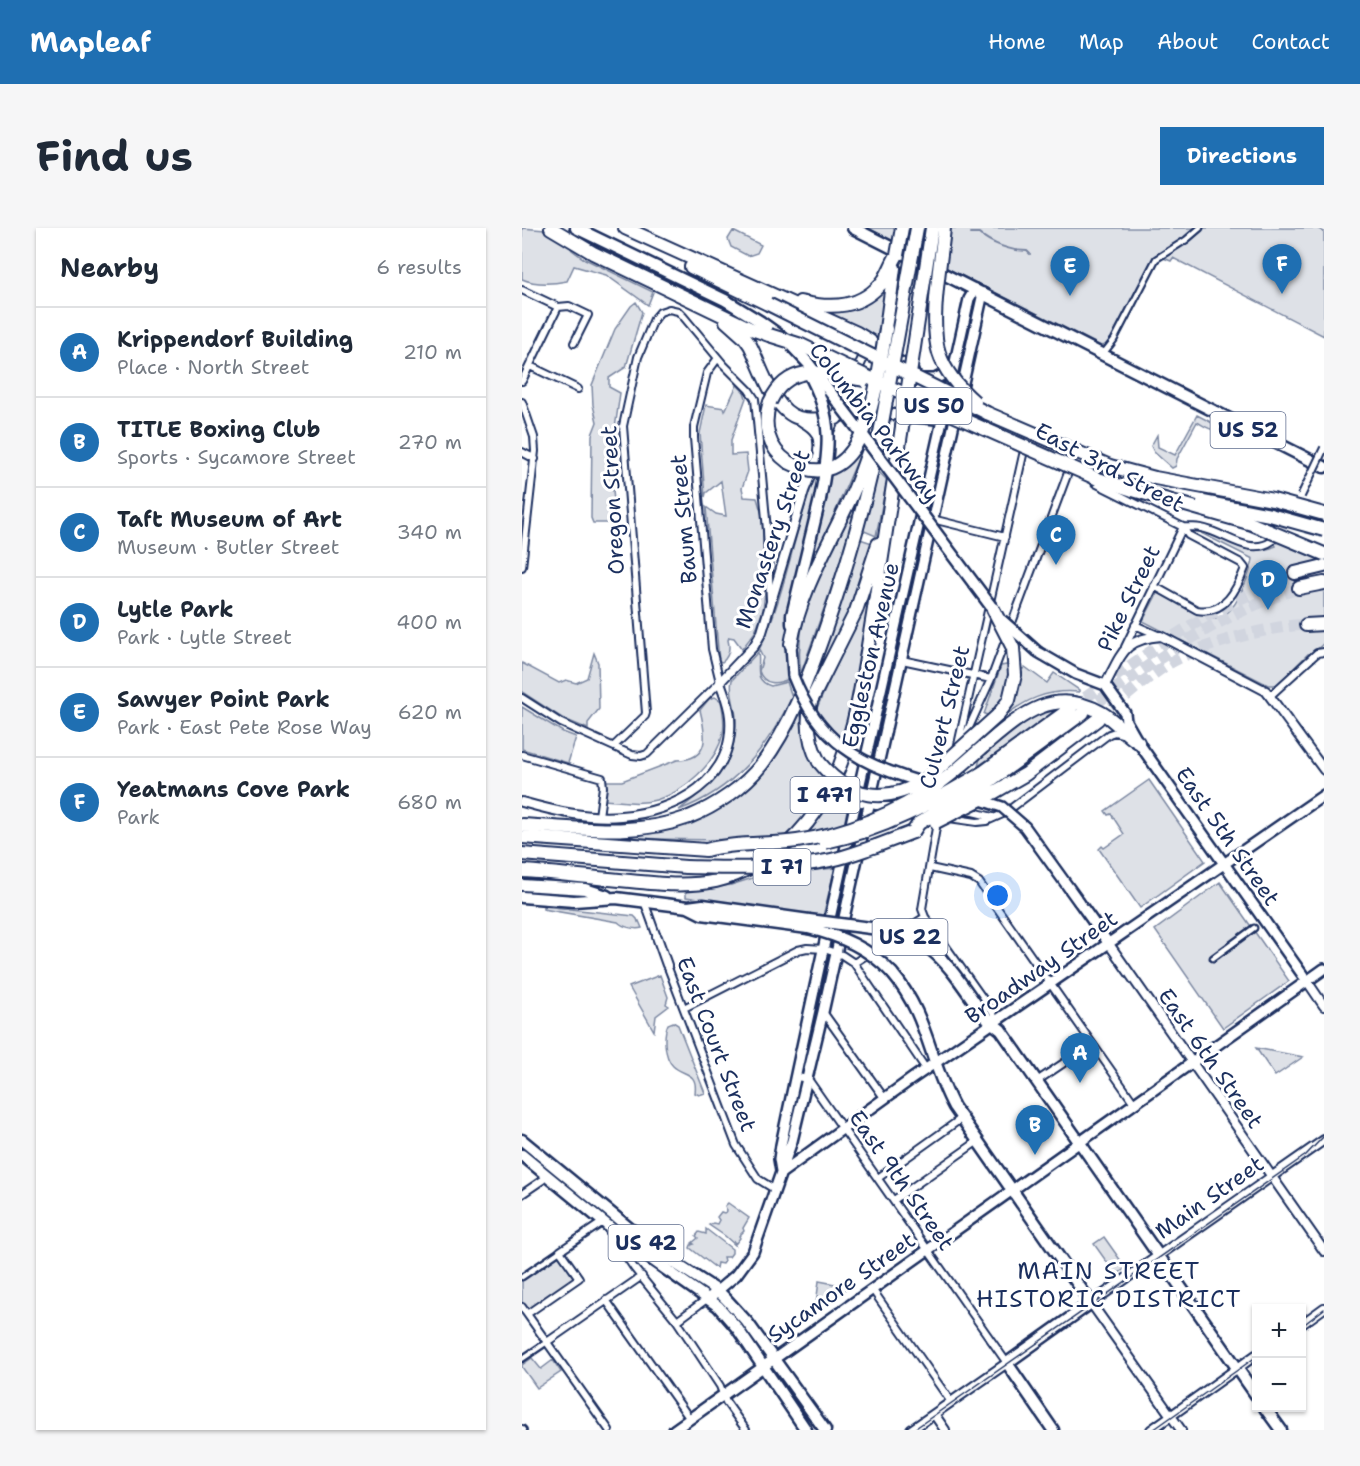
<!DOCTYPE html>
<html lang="en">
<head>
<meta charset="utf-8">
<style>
	:root { --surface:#fff; --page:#f6f6f7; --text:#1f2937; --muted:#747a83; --line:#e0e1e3; --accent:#1f6fb2 }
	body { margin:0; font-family:"Shantell Sans",sans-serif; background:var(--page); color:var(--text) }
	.controls { position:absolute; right:18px; bottom:18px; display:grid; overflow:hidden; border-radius:0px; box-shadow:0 2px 4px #0004 }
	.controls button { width:54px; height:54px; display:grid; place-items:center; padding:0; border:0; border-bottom:2px solid var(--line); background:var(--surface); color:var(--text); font:30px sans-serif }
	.you { position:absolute; left:476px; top:668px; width:21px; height:21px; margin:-15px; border:4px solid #fff; border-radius:50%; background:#1a73e8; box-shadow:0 0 0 9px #1a73e833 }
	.badge { display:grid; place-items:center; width:39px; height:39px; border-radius:50%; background:var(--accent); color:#fff; font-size:20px; font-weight:700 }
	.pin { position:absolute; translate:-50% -50px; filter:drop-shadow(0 2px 3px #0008) }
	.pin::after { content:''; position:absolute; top:32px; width:21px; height:18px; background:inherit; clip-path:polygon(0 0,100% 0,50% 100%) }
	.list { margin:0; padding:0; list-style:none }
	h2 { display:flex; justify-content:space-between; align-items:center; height:78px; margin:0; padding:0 24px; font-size:26px }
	h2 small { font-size:20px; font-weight:400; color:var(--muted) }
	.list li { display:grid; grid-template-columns:39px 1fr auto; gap:18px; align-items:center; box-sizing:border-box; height:90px; padding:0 24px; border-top:2px solid var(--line) }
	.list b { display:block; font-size:22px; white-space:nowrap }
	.list p { margin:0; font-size:20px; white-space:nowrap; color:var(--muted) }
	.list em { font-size:20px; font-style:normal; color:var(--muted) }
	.map { position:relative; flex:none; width:802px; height:1202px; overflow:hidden; border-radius:0px }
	header { display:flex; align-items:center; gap:36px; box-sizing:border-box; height:84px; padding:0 30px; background:var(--accent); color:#fff }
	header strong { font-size:28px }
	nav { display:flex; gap:33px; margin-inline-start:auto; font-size:21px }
	.intro { display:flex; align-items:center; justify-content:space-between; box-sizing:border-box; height:144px; padding:0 36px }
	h1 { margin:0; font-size:42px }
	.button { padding:15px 27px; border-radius:0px; background:var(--accent); color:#fff; font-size:21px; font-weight:700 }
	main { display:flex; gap:36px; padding:0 36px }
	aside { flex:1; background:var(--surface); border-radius:0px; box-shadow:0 2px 4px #0004 }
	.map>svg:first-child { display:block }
	.green { fill:#dee1e7; stroke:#7c88a2; stroke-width:1.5 }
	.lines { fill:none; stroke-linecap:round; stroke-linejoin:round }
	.stream { stroke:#77839f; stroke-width:2 }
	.minor-tunnel { stroke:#d1d5df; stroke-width:6; stroke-dasharray:6 3; stroke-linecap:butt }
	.motorway-tunnel { stroke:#d1d5df; stroke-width:12; stroke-dasharray:12 6; stroke-linecap:butt }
	.pedestrian-casing { stroke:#1b2f5e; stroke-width:9 }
	.minor-casing { stroke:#1b2f5e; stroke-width:10 }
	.tertiary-casing { stroke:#1b2f5e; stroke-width:12 }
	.secondary-casing { stroke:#1b2f5e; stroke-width:14 }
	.primary-casing { stroke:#1b2f5e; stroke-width:15 }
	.trunk-casing { stroke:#1b2f5e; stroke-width:15 }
	.motorway-casing { stroke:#1b2f5e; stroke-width:16 }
	.pedestrian { stroke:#fff; stroke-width:4.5 }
	.minor { stroke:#fff; stroke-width:6 }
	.tertiary { stroke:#fff; stroke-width:8 }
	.secondary { stroke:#fff; stroke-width:9 }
	.primary { stroke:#fff; stroke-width:10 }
	.trunk { stroke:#fff; stroke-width:10 }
	.motorway { stroke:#fff; stroke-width:12 }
	.tram { stroke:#1b2f5e; stroke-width:1.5 }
	.minor-bridge-casing { stroke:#1b2f5e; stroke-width:10; stroke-linecap:butt }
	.secondary-bridge-casing { stroke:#1b2f5e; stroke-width:14; stroke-linecap:butt }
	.primary-bridge-casing { stroke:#1b2f5e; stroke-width:15; stroke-linecap:butt }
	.trunk-bridge-casing { stroke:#1b2f5e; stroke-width:15; stroke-linecap:butt }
	.motorway-bridge-casing { stroke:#1b2f5e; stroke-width:16; stroke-linecap:butt }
	.minor-bridge { stroke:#fff; stroke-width:6 }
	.secondary-bridge { stroke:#fff; stroke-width:9 }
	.primary-bridge { stroke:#fff; stroke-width:10 }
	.trunk-bridge { stroke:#fff; stroke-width:10 }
	.motorway-bridge { stroke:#fff; stroke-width:12 }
	.labels { text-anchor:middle; stroke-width:6; stroke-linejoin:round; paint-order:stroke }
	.shield { fill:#fff; stroke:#5f6d8e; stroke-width:1.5 }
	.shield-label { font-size:21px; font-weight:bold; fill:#1b2f5e }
	.street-label { font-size:22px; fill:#1b2f5e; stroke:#fff }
	.neighbourhood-label { font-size:24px; letter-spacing:1.5px; fill:#1b2f5e; stroke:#fff }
</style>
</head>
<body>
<header>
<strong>Mapleaf</strong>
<nav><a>Home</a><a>Map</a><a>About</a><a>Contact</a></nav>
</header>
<div class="intro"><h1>Find us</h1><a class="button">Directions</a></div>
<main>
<aside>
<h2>Nearby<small>6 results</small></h2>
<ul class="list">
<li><span class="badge">A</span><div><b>Krippendorf Building</b><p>Place · North Street</p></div><em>210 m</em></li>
<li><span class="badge">B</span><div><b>TITLE Boxing Club</b><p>Sports · Sycamore Street</p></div><em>270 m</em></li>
<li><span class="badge">C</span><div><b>Taft Museum of Art</b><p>Museum · Butler Street</p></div><em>340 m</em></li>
<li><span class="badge">D</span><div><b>Lytle Park</b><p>Park · Lytle Street</p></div><em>400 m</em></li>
<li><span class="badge">E</span><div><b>Sawyer Point Park</b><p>Park · East Pete Rose Way</p></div><em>620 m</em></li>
<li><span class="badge">F</span><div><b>Yeatmans Cove Park</b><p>Park</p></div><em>680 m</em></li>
</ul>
</aside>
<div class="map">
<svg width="802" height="1202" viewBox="0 0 802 1202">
	<rect width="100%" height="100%" fill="#fff"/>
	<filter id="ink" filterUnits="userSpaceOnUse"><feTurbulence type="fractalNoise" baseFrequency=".0167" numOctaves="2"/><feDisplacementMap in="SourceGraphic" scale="12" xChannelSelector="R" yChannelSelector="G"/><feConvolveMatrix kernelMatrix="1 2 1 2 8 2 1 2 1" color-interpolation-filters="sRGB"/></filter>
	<g filter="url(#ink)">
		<!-- green -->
		<path class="green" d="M0,0L23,2L45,14L50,22L61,30L131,64L126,77L84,47L52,38L45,53C30,56 14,57 0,51Z
			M346,0H795L802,4V108L651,30L649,33L634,27L590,116L579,118Z
			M211,3L239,17L235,25L226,28L209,19L206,11Z
			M362,61L363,71L355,114L294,82L346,74Z
			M114,74L120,84L104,139L87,150V159L98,165L89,229L93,238L90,248L93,288L85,295H71L69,290L70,207L75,194L71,177L70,157L93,101L109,78Z
			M215,157L222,164L224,170L209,212V227L224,226L226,243L220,260L222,269L235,270L240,287L243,363L241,382L233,404L220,421L212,410L207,409L206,412C208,420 208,428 200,434L197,433L184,279L194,286L204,288L199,253L184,265L183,269L178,205L184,177L202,180L203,183Z
			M675,187L700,200C691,205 683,198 675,194L655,231L654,238L650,240L632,224L629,218L635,207L636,219L653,227Z
			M338,222L339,224L279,363L309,243L327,234Z
			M356,243L365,252L354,308L340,302Z
			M299,244L265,400L264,427L267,451C255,456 242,458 237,443L241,430L237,422C263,369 272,302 294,246Z
			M325,286L331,289L316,341L279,445C270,388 303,337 325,286Z
			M679,305C708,308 721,332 754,318L748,309L798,332L772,340L778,364L802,361V390H784L785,404L802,402V415L791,425L786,426L755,457H746L621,393L636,364L692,391C696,389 701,388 705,385C716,377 729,343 731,331Z
			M338,311L353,316L343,351L287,469L285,465Z
			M354,340L329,485L321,513L307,499L294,482L334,394Z
			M236,424C239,438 230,452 249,458L265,454L270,469C245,520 212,562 157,582C189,557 216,535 214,489C213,478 207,463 210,452Z
			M72,425L76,435L77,481L66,495V501L40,490L0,464V435L37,455L44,452L54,455L65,450Z
			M490,436L485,466L470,488L462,486L479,438Z
			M498,439L501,441L503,439L525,455L532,445L557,462V464C525,461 502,472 478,492Z
			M193,469L199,473C201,483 203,495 201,505C195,535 162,564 134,572C117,577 99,573 82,572L84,553H100L155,532C189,532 184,506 178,482L187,471Z
			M543,477L467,531L456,538L459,527L506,488Z
			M0,479L41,504L54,509L46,535L0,521Z
			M278,486C292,509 283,529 305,551L285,585L266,609C208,613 151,613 93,608C189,603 233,569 278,486Z
			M627,552L683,633L618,680L577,621L580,618L582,620L602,606L589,586L586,587L583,583Z
			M316,559L328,566L322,598L286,606Z
			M313,640L301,688L297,689L164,669V663L209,657L237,648Z
			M698,654L767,753L701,800L633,702Z
			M21,678L112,688L115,691L116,694L117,693L120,700C113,702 101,699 96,694L21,681Z
			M138,747L146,769L144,776L147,778L134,788L132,803L107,759Z
			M151,794L156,797L183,865L177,867L173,865C176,843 161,848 151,838C142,829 141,807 146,796Z
			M734,820L781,829L753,848Z
			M206,975L227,990L221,1000L222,1003L217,1008L218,1010L214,1015L212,1014L213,1017L203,1008L187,997L191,995L195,996L197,992L195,989L199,984L202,985L205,983L203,978Z
			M184,1001L210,1021V1025L207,1029H201L202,1033L200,1036L195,1035L194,1040L168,1020L169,1017L172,1016L170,1015L176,1010L174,1008L177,1004L184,1006Z
			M582,1009L604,1040L594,1047L572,1016Z
			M38,1023L57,1050L5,1086L0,1079V1049Z
			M297,1053L323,1058L324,1061L293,1084Z
			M10,1130L19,1141L31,1132L39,1144L15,1160L0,1139V1137Z"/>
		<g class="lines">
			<!-- stream -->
			<path class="stream" d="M449,5H457C469,16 489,23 505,23L508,26"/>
			<!-- minor-tunnel -->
			<path class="minor-tunnel" d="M756,309L765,295L779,268"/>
			<!-- motorway-tunnel -->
			<path class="motorway-tunnel" d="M549,480C617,432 694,372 774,349
				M562,484C630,434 696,386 777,360
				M576,491C599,473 621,452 646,436C672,419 753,396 784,397"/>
			<defs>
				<path id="pedestrian" d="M581,126L592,112L634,31L664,12L678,0
					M691,730L732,700
					M0,1049L38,1023
					M0,1131L25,1114"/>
				<path id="minor" d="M0,62L36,79
					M36,79L47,78L66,87L52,115
					M8,138L56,161
					M0,153L36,79
					M0,174L12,209L13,223L0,339
					M0,224L13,231
					M573,255L661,299L666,307L719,335L723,340C715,361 703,387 675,382L632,358
					M410,291L483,309
					M661,299C667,299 673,299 679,300C703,304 727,329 750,313
					M613,397L638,408
					M603,419L661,299
					M380,432L469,451
					M749,467L795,425L802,424
					M0,470L39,495L110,527L119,528L125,526L198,454L190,421L172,210V199L185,145L196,130
					M440,515L469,451L547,242
					M92,518L123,488L124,485L101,198L116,129L132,91L138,84L147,81L156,83L161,88L201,136L227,162L233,171L245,302L248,372
					M435,521L503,218
					M0,527L80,550L81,559L77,588
					M335,574L354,578H373
					M443,582L471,589
					M427,590L455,594L465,593L483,585L587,506L593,504L600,506
					M415,594L400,681L403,689L471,785L473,794
					M408,640L449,649L457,654L612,875
					M122,673L135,709
					M332,735L403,689
					M145,737L214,917L236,951L252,961
					M162,780L276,722L285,720L302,721L320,727L332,735L404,841
					M301,784L363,871
					M275,849L286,851L485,1135
					M515,853L570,816
					M356,950L440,890
					M0,966L22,951L25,946
					M372,972L456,913
					M350,1061L429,1174
					M84,1072L168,1191
					M0,1079L87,1202
					M5,1086L57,1050L38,1023L81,994L112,1040L155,1093L198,1158L204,1174L224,1202
					M155,1093L186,1070
					M25,1114L120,1048
					M0,1201L1,1202"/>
				<path id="tertiary" d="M305,208L345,121
					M583,457C599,428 600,411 639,408L744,463L802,542
					M0,574C32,583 65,591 99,588C154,584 213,552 208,489C207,476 202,466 198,454L232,418L240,404L282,263L300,219
					M135,709L145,737
					M587,716L802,1023
					M785,753L802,778
					M780,1096L802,1080
					M412,1186L423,1202
					M389,1202L485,1135
					M629,1202L734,1127
					M659,1202L569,1075L802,912"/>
				<path id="secondary" d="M348,113L391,143
					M402,151H413L430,142
					M319,188L340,183L413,191L424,188
					M269,416L271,448
					M516,424L554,446L583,457L603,485L604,493L616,514L785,753
					M557,674L587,716
					M259,943L257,931L259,917C318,634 385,353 447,71L453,61
					M259,945L391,850L802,567
					M187,1070L214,1047L231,1024L270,913L301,784L461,65
					M152,1202L802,741"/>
				<path id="primary" d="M331,0L802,239
					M0,657L63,661L85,668
					M0,669L52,673L94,670L166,679L181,677L287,692
					M166,679L180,686L286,700
					M370,745C406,787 407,833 432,879L569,1075L485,1135L531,1202
					M458,782L464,790L479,802L734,1167
					M0,912L140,1027L196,1063L204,1071L225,1094L303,1202
					M0,927L112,1019L196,1078L215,1100L284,1202
					M743,1180L759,1202"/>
				<path id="trunk" d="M54,0L203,72L239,94L260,109
					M270,396V387L298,271"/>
				<path id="motorway" d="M29,0L71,25L227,100L247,107
					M103,0L335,105L348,113
					M169,39L246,76
					M278,74C310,81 340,81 362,52C367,44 370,35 375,27
					M204,93L223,110L228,117C239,138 251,183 277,190C289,193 302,191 314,190
					M364,101L372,40
					M248,174C240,197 246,220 266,234
					M465,185L588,238L633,250L751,272
					M281,192C295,200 300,207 298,223
					M576,251L611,262
					M773,345L802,338
					M777,360L802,355
					M784,397L802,396
					M269,416C278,364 306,318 328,271C337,253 342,233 350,215
					M475,488L487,472L493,447
					M461,519C497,489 530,457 580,485C594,493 603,506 616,514
					M297,534C286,514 284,495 289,473L334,383L356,316
					M460,545L549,480
					M465,555L561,485
					M471,565L504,546L576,491
					M0,597C55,600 113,609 167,589C194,578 222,559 240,536C269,498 286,450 302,405C326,336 346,267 360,195
					M0,609L184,622
					M354,618L391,604
					M0,626L164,639
					M0,643C36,645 72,650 108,653C137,656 166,659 194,653C211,649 225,642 240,634C327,583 336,476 351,387C361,324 370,261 380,199"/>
			</defs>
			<!-- pedestrian casing -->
			<use href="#pedestrian" class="pedestrian-casing"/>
			<!-- minor casing -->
			<use href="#minor" class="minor-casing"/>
			<!-- tertiary casing -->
			<use href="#tertiary" class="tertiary-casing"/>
			<!-- secondary casing -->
			<use href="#secondary" class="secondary-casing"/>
			<!-- primary casing -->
			<use href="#primary" class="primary-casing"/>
			<!-- trunk casing -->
			<use href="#trunk" class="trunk-casing"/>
			<!-- motorway casing -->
			<use href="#motorway" class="motorway-casing"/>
			<!-- pedestrian -->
			<use href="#pedestrian" class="pedestrian"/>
			<!-- minor -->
			<use href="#minor" class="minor"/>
			<!-- tertiary -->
			<use href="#tertiary" class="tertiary"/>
			<!-- secondary -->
			<use href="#secondary" class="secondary"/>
			<!-- primary -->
			<use href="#primary" class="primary"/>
			<!-- trunk -->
			<use href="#trunk" class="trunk"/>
			<!-- motorway -->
			<use href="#motorway" class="motorway"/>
			<!-- tram -->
			<path class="tram" d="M780,1098L802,1081
				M391,1202L784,927L802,908
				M631,1202L734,1129"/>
			<defs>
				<path id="minor-bridge" d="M779,268L802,220"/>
				<path id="secondary-bridge" d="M480,392L516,424
					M271,448C297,515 337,536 402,555
					M456,571L480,579L503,599L557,674"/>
				<path id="primary-bridge" d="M287,692L364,702C414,712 430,743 458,782
					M286,700C319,708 347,720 370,745"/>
				<path id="trunk-bridge" d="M270,118L286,135L343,210L471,381
					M286,144C312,189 308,222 298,271"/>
				<path id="motorway-bridge" d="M422,0C419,35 407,93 417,125C423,144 438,161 453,174
					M375,27L380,0
					M246,76L465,185
					M247,107L279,117L356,154L576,251
					M248,174C268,131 306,146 342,152
					M360,195L395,0
					M380,199L410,0
					M266,234C346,276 355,149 364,101
					M611,262L730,296L802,326
					M751,272L802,286
					M681,274L748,287L802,302
					M471,381L491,420L493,447
					M297,534C327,571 363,577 404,552L475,488
					M414,594L471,565
					M391,604L397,595L465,555
					M303,614C360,603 410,575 460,545
					M184,622C214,614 245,617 275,613C324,606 375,585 415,557C431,546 446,532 461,519
					M164,639C213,640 261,642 309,632C324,629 339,623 354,618"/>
			</defs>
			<!-- minor-bridge casing -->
			<use href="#minor-bridge" class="minor-bridge-casing"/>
			<!-- secondary-bridge casing -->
			<use href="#secondary-bridge" class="secondary-bridge-casing"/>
			<!-- primary-bridge casing -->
			<use href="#primary-bridge" class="primary-bridge-casing"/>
			<!-- trunk-bridge casing -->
			<use href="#trunk-bridge" class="trunk-bridge-casing"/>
			<!-- motorway-bridge casing -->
			<use href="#motorway-bridge" class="motorway-bridge-casing"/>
			<!-- minor-bridge -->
			<use href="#minor-bridge" class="minor-bridge"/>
			<!-- secondary-bridge -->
			<use href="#secondary-bridge" class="secondary-bridge"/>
			<!-- primary-bridge -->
			<use href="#primary-bridge" class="primary-bridge"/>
			<!-- trunk-bridge -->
			<use href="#trunk-bridge" class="trunk-bridge"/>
			<!-- motorway-bridge -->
			<use href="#motorway-bridge" class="motorway-bridge"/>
		</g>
	</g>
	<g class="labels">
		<!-- shield labels -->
		<g class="shield">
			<rect x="374.5" y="160" width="75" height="36" rx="4.5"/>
			<rect x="688.5" y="184" width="75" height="36" rx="4.5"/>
			<rect x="268.5" y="549" width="69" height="36" rx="4.5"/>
			<rect x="231.5" y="621" width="57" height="36" rx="4.5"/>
			<rect x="350.5" y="691" width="75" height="36" rx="4.5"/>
			<rect x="86.5" y="997" width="75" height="36" rx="4.5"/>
		</g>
		<g class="shield-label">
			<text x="412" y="185">US 50</text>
			<text x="726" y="209">US 52</text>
			<text x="303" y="574">I 471</text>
			<text x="260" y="646">I 71</text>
			<text x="388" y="716">US 22</text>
			<text x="124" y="1022">US 42</text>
		</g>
		<!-- street labels -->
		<g class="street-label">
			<text transform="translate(353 194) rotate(52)" y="8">Columbia Parkway</text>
			<text transform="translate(588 239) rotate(28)" y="8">East 3rd Street</text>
			<text transform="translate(90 272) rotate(-93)" y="8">Oregon Street</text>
			<text transform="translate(161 291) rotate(-95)" y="8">Baum Street</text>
			<text transform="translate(250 311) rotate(-71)" y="8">Monastery Street</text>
			<text transform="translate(606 370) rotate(-64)" y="8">Pike Street</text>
			<text transform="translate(348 427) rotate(-77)" y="8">Eggleston Avenue</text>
			<text transform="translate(422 489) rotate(-76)" y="8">Culvert Street</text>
			<text transform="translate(706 608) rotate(55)" y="8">East 5th Street</text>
			<text transform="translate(519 739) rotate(-35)" y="8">Broadway Street</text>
			<text transform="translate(195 816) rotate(69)" y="8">East Court Street</text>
			<text transform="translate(689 830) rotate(55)" y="8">East 6th Street</text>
			<text transform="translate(380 952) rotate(55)" y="8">East 9th Street</text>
			<text transform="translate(687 969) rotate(-35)" y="8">Main Street</text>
			<text transform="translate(319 1059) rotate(-35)" y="8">Sycamore Street</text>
		</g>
		<!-- neighbourhood labels -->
		<g class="neighbourhood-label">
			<text x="587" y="1051">MAIN STREET<tspan x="587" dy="28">HISTORIC DISTRICT</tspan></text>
		</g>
	</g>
</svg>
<div class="controls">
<button>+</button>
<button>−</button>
</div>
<div class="you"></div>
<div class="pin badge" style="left:558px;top:855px">A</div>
<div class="pin badge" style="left:513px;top:927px">B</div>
<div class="pin badge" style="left:534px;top:337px">C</div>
<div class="pin badge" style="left:746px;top:382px">D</div>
<div class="pin badge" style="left:548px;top:68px">E</div>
<div class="pin badge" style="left:760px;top:66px">F</div>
</div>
</main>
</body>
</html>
